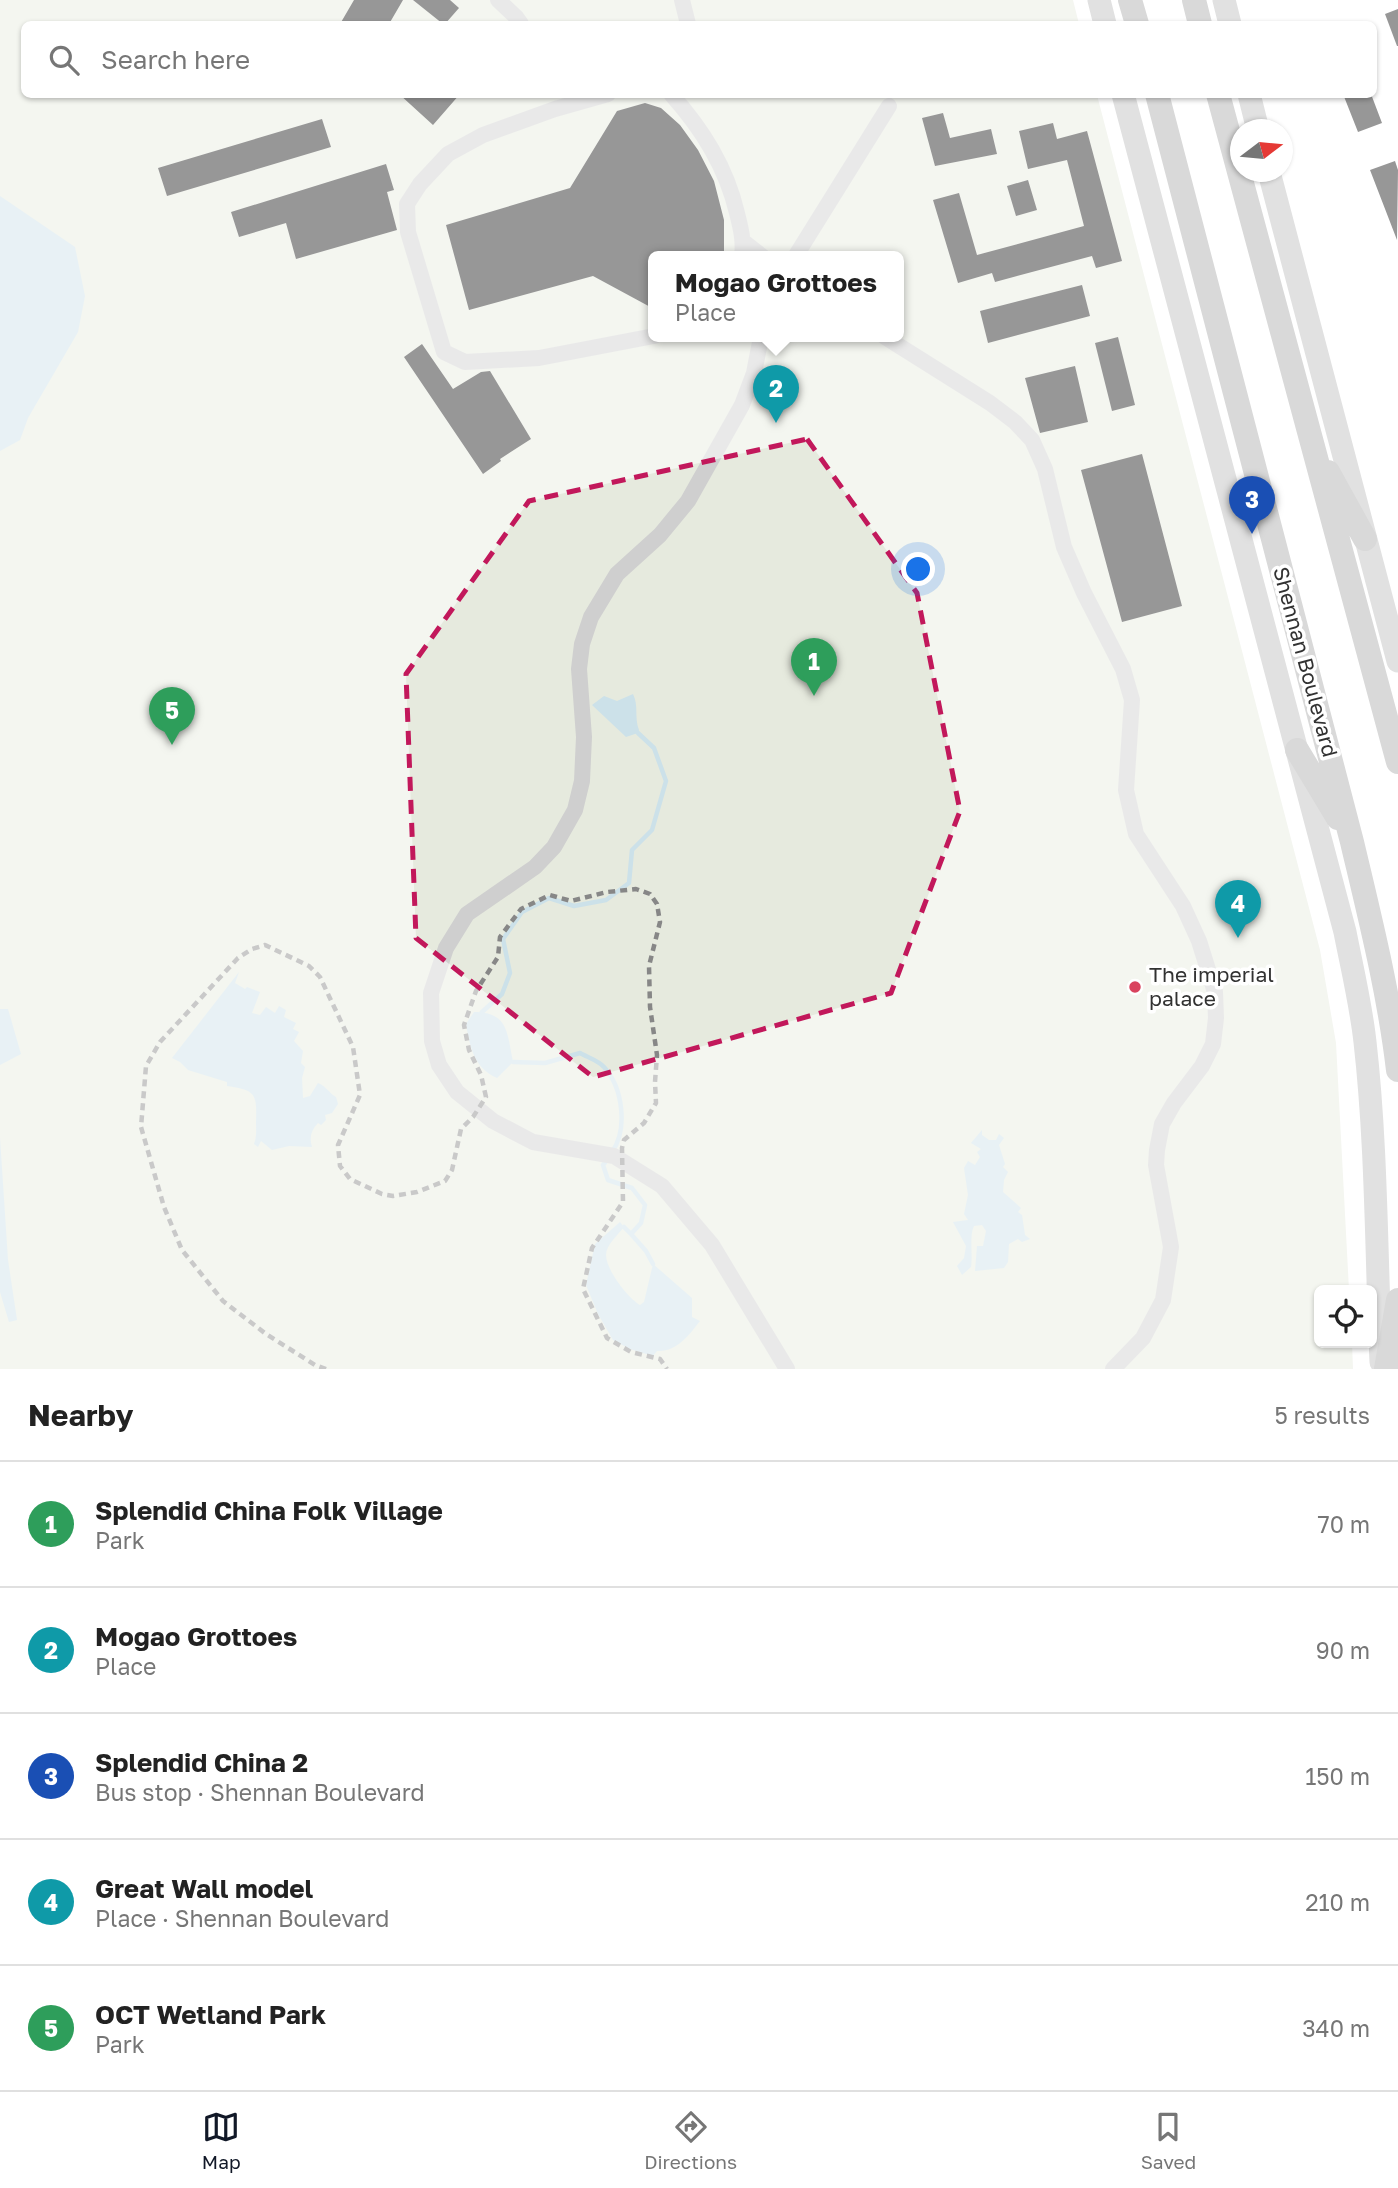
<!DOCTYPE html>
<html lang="en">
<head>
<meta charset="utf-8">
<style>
	:root { --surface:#fff; --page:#f6f6f6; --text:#222; --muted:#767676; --line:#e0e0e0; --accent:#111827 }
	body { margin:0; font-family:"Golos Text",sans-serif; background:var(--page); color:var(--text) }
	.controls { position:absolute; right:21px; bottom:21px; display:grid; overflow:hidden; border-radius:10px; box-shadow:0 2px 5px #0004 }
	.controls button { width:63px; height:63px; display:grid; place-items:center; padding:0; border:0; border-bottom:2px solid var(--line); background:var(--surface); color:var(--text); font:35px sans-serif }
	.compass { position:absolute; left:1230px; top:119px; width:63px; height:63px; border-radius:50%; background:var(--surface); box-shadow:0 2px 5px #0004; rotate:74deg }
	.you { position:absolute; left:919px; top:570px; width:24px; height:24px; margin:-18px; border:5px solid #fff; border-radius:50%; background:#1a73e8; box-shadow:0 0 0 10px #1a73e833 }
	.badge { display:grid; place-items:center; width:46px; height:46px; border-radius:50%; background:var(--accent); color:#fff; font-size:23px; font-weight:700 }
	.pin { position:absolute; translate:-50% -58px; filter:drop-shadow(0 2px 4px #0008) }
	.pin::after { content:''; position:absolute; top:37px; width:24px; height:21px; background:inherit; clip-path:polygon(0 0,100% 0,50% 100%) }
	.popup { position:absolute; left:648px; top:251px; width:256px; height:91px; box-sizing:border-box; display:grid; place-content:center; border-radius:10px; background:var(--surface); filter:drop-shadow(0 2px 5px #0005); font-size:23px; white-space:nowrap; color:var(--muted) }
	.popup b { font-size:26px; color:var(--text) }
	.popup::after { content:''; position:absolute; left:50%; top:100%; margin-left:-14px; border:14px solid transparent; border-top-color:var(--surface) }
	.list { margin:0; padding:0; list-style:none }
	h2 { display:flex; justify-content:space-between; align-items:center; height:91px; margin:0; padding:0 28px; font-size:30px }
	h2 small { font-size:23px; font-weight:400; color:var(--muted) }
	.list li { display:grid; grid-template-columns:46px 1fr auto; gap:21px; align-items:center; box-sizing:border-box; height:126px; padding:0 28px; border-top:2px solid var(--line) }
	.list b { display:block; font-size:26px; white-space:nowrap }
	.list p { margin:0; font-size:23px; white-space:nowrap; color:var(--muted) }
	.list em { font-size:23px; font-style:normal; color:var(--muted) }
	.icon { flex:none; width:38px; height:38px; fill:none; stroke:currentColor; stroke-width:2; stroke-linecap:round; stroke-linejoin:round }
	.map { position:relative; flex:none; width:1398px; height:1369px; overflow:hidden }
	.search { position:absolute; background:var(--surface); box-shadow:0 2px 5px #0004; left:21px; right:21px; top:21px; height:77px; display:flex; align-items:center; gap:18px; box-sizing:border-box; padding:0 24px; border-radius:10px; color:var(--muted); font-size:26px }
	.sheet { height:721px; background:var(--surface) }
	nav { display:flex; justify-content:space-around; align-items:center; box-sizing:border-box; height:98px; border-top:2px solid var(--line); background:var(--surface); font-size:19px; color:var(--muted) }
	nav a { display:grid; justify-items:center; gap:4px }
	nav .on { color:var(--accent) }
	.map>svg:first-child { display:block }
	.green { fill:#e6eade; fill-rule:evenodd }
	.water { fill:#cce1e9 }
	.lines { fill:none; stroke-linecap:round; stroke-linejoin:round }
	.stream { stroke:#cce1e9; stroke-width:4.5 }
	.building { fill:#191919 }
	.street { stroke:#cfcfcf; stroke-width:16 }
	.secondary { stroke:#bcbcbc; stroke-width:23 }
	.primary { stroke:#aaa; stroke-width:24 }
	.rail { stroke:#878787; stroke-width:4.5; stroke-dasharray:7 5; stroke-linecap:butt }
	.marked { fill:none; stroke:#c2185b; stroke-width:5; stroke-dasharray:14 9; stroke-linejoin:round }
	.poi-dot { fill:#d9435e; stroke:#fff; stroke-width:2.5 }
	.labels { text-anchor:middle; stroke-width:7; stroke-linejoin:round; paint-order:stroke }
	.street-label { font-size:21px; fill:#323232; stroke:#fff }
	.poi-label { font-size:21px; fill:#323232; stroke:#fff; text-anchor:start }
</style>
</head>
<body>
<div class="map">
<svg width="1398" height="1369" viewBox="0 0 1398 1369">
	<rect width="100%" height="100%" fill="#fff"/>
	<!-- green -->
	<path class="green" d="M0,0H1073L1079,24H24V94L1097,95L1320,950L1336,1043L1349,1290H1319V1343H1352L1353,1369H0ZM654,257H898V337H654Z"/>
	<!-- water -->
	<path class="water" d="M0,196L75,247L85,296L78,332L28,418L20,440L0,451Z
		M633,694C639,706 634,717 639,730L638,733L626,737L592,705L604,696L617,701Z
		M239,972L235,983L245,989L247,987L260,992L252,1013L260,1015L266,1007L275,1013L279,1006L286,1010L284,1017L296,1023L293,1029L299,1032L294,1041L303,1051L301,1063L305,1067L302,1078L303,1098L310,1096L318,1083C327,1087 329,1093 336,1097L338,1104L332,1113L325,1115L326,1120L321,1125L318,1123C311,1130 309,1138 312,1147L289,1146L272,1150L261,1141L258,1147L254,1144C257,1136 256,1130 256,1122C257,1094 256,1090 227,1086V1082L188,1070L180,1062L172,1058Z
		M0,1009H8L21,1054L0,1065Z
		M474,1012C509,1012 507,1034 513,1062L497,1078C474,1068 470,1047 466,1024Z
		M982,1130V1135L989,1140H996L999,1134L1004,1138L999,1145L1005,1164L1003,1167L1008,1172L1004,1180L1003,1192L1021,1208L1018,1212L1022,1215L1025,1235L1030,1239L1022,1242L1018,1239L1009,1244L1008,1262L1004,1268L975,1271L977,1246H983L986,1231L982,1225L974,1226C969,1235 973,1255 971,1267L962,1275L957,1266L964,1258L966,1246L953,1222L968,1220L964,1214L968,1195L964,1168L968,1161L975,1165L980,1157L977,1152L981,1149L971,1143Z
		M0,1138L8,1260L17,1320L9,1322L0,1292Z
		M620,1222L624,1227C618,1235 606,1245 606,1255C606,1270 628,1298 640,1305L644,1302L653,1264L692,1298V1317L700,1321C689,1335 677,1352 657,1351L653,1356L630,1349L613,1340L598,1314L586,1285L595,1244Z"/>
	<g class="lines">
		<!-- stream -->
		<path class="stream" d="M482,1012L502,994L510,973L503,939L522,912L549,898L574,906L606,900L629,883L632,850L652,830L666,781L654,748L638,733
			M513,1062L545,1063L580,1053C587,1057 599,1061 604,1067C623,1088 628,1129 612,1152
			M607,1160L603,1165L608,1180L632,1188L645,1205L641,1223L631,1234L624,1227
			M631,1234L646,1251L653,1264"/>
	</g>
	<!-- building -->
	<path class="building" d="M354,0H403L389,24H340Z
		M413,0H450L459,8L445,24H443Z
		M1398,9V46H1397L1385,14Z
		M399,94H460L433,125Z
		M1343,94H1371L1382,123L1358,132Z
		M645,103L661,108L680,125L698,150L714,181L724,220V257H654V309L593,276L469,310L446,225L570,188L617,111Z
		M943,113L950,138L991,129L997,154L935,166L922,118Z
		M322,119L331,147L167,196L158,168Z
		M1053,123L1057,139L1087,131L1122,261L1096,268L1092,256L995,282L992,273L958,283L933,200L959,193L977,255L1084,226L1067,160L1028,169L1019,131Z
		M1395,161L1398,170L1397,240L1370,170Z
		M386,164L394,190L387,192L397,230L296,259L286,223L239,237L231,212Z
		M1028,180L1037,210L1016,216L1007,186Z
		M1082,285L1090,316L988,343L980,311Z
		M1118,337L1135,405L1112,411L1095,343Z
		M422,344L453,389L481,372L490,371L531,439L500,459L501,461L483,474L404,357Z
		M1075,366L1088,422L1040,433L1025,378Z
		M1142,454L1182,606L1122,622L1081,470Z"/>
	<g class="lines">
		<!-- street -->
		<path class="street" d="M498,0L516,17L521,24
			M682,0L688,24
			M608,94L555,109L483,135L448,154L420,184L407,204L408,232L444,352L465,362L539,358L654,336
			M671,94C703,130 726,167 737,213C741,229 744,241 742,257
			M744,242L763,257
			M795,257L889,106
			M761,337L754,373L742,405L688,501L660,535L617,574L591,617L582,644L579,669L584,737L582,781L575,810L554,847L535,867L467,914L446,948L431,993L432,1041L439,1065L457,1092L493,1121L533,1142L614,1156L662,1186L712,1245L787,1369
			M885,337L990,403L1015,422L1032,440L1045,469L1064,547L1084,593L1123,669L1132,700L1126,790L1136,834L1183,906L1199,941L1215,992L1216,1018L1213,1044L1202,1066L1174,1103L1162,1124L1157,1150L1156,1165L1171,1247L1163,1300L1143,1338L1113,1369"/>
		<!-- secondary -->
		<path class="secondary" d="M1099,0L1105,24
			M1224,0L1230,24
			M1123,94L1345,932C1352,968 1361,1005 1365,1042C1377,1148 1376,1256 1381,1362
			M1249,94L1258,130
			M1269,172L1398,661"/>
		<!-- primary -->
		<path class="primary" d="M1130,0L1137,24
			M1194,0L1200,24
			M1157,94L1352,842C1370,918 1389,993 1398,1070
			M1218,94L1398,762
			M1328,472L1365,539
			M1297,750L1338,818
			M1386,1369L1398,1300"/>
		<!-- rail -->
		<path class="rail" d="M326,1369L315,1365L266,1334L223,1301L182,1250L164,1207L141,1127L146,1066L160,1042L238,958L252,949L265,945L309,966L320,977L353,1047L360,1095L338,1145L340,1166L350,1179L382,1194L393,1196L417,1192L445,1181L452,1170L461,1129L473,1117L486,1097L481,1075L469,1050L464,1025L476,991L498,957L500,937L521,909L550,895L571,901L607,892L636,889L650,894L657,904L660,922L649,966L650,1007L657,1055L655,1082L656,1103L644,1123L624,1140L622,1148L623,1202L592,1248L583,1289L607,1338L631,1352L660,1359L667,1369"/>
	</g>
	<!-- marked area -->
	<path d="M0 0H1398V1369H0ZM807,439L917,593L960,811L891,993L593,1077L416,938L406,674L529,501Z" fill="#fff" fill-opacity=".55" fill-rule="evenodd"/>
	<path class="marked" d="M807,439L917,593L960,811L891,993L593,1077L416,938L406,674L529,501Z"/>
	<!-- markers -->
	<circle class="poi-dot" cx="1135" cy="987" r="7"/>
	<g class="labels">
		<!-- street labels -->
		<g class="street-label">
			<text transform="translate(1305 662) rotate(75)" y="7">Shennan Boulevard</text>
		</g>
		<!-- poi labels -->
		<g class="poi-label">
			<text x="1149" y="982">The imperial<tspan x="1149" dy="24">palace</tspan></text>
		</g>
	</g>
</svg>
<div class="controls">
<button><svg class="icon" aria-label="locate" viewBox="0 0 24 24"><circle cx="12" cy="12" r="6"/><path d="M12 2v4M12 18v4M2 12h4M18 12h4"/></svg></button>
</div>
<svg class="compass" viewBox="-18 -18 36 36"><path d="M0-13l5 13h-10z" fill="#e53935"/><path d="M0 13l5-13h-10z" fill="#767676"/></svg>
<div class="you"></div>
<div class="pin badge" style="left:814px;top:696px;background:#2e9e5b">1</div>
<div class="pin badge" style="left:776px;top:423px;background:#0f9aa8">2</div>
<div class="popup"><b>Mogao Grottoes</b>Place</div>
<div class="pin badge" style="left:1252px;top:534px;background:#1a4fb4">3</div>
<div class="pin badge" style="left:1238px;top:938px;background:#0f9aa8">4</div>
<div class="pin badge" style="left:172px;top:745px;background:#2e9e5b">5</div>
<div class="search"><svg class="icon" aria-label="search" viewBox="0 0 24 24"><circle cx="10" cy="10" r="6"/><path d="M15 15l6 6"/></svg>Search here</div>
</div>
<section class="sheet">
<h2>Nearby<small>5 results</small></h2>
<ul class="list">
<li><span class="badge" style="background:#2e9e5b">1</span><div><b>Splendid China Folk Village</b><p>Park</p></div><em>70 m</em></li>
<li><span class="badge" style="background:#0f9aa8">2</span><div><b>Mogao Grottoes</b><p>Place</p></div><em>90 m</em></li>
<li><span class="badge" style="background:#1a4fb4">3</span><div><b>Splendid China 2</b><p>Bus stop · Shennan Boulevard</p></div><em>150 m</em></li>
<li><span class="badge" style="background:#0f9aa8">4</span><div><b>Great Wall model</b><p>Place · Shennan Boulevard</p></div><em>210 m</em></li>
<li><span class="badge" style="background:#2e9e5b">5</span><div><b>OCT Wetland Park</b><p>Park</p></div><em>340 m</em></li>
</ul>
</section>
<nav>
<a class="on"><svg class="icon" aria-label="map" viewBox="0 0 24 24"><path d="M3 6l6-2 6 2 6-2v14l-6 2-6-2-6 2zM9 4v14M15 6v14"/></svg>Map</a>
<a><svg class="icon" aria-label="directions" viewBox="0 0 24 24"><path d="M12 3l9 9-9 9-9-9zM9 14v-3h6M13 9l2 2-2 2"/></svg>Directions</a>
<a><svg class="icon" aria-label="saved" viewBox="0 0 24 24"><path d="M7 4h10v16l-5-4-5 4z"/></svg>Saved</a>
</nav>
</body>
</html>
